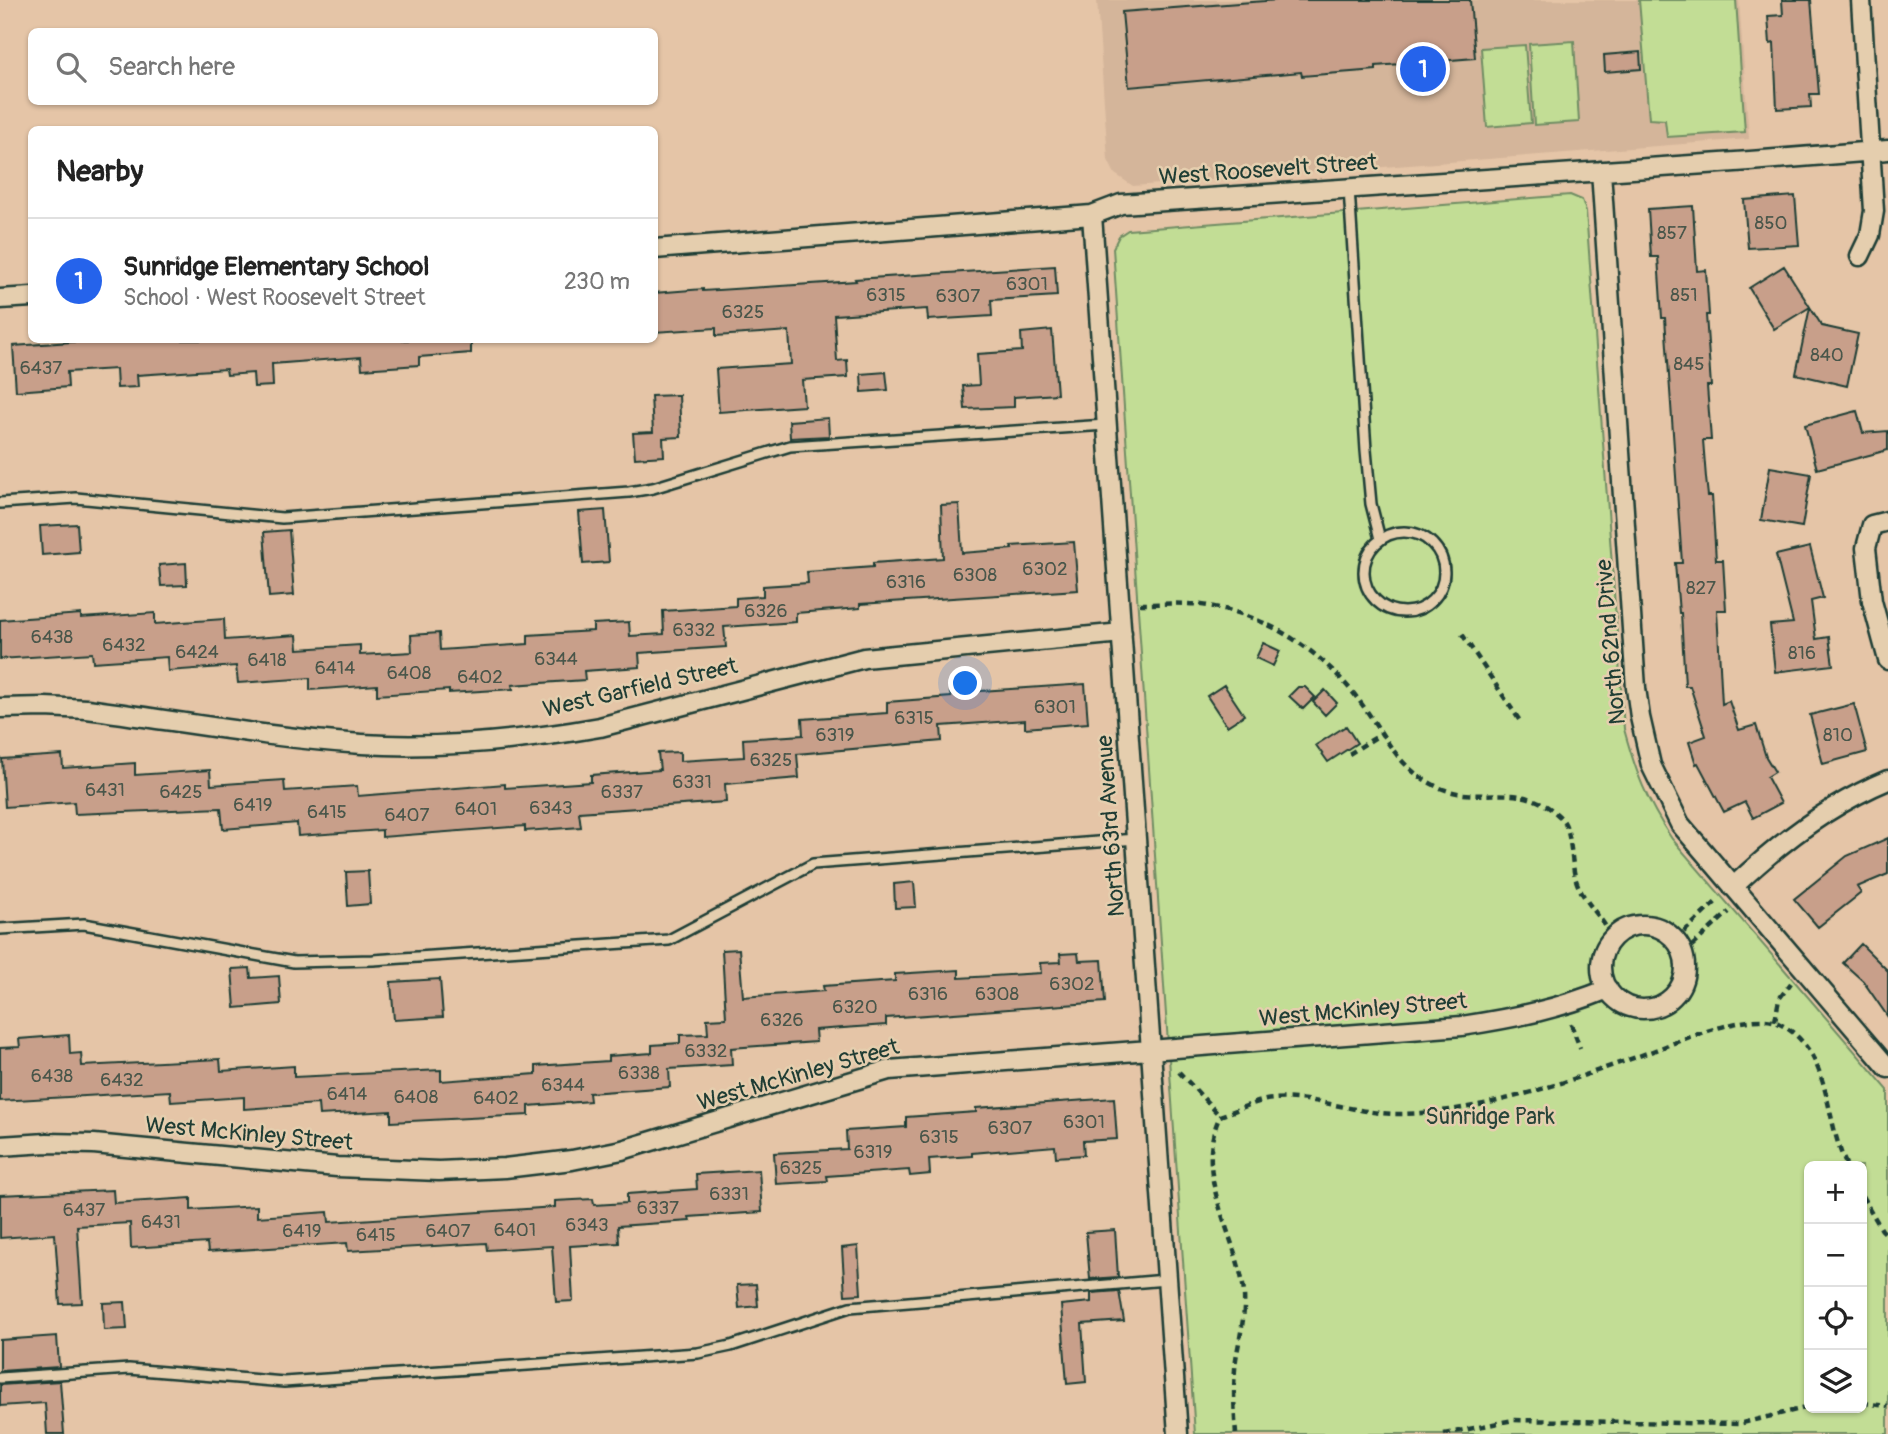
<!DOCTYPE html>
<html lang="en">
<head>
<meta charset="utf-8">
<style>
	:root { --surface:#fff; --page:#f6f6f6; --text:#222; --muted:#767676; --line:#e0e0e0; --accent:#2563eb }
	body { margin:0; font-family:Pangolin,sans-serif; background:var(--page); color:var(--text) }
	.controls { position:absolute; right:21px; bottom:21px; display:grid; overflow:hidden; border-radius:10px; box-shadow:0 2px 5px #0004 }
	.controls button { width:63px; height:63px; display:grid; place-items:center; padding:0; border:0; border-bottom:2px solid var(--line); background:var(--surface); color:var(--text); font:35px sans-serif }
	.you { position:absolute; left:966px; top:684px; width:24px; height:24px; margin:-18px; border:5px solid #fff; border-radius:50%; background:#1a73e8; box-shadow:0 0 0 10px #1a73e833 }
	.badge { display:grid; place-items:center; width:46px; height:46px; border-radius:50%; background:var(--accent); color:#fff; font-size:23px; font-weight:700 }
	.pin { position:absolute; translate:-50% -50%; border:4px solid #fff; box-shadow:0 2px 7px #0006 }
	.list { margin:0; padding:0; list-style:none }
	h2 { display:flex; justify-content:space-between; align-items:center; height:91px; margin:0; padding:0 28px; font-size:30px }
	h2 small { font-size:23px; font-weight:400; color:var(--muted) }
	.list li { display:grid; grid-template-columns:46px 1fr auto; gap:21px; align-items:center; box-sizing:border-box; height:126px; padding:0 28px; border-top:2px solid var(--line) }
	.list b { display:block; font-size:26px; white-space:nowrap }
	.list p { margin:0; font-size:23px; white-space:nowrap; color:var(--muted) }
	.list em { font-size:23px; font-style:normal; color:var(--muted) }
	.icon { flex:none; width:38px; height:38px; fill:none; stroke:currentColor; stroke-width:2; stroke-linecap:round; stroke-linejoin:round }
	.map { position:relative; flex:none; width:1888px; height:1434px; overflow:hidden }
	.search { position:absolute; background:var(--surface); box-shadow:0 2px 5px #0004; left:28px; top:28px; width:630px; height:77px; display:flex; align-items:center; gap:18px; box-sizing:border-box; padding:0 24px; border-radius:10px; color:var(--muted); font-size:26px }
	.panel { position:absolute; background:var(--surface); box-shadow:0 2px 5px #0004; left:28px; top:126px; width:630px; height:217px; border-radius:10px }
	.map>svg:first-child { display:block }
	.built { fill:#d4b59a }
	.green { fill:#c2dd95; stroke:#708d64; stroke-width:2; fill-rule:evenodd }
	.building { fill:#c89f8a; stroke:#1f3d34; stroke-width:2 }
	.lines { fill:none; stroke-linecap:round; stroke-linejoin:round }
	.lane-casing { stroke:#1f3d34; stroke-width:14 }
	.street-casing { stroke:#1f3d34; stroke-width:23 }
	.path { stroke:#1f3d34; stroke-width:4.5; stroke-dasharray:7 5; stroke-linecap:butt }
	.lane { stroke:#e5ceae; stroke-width:9 }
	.street { stroke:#e5ceae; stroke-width:18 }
	.labels { text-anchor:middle; stroke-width:5; stroke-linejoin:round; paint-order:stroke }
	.number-label { font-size:19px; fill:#49564a }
	.street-label { font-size:23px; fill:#1f3d34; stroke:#e5ceae }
	.park-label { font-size:23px; fill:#274539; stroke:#e5ceae }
</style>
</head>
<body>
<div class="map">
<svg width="1888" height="1434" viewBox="0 0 1888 1434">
	<rect width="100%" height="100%" fill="#e5c5a7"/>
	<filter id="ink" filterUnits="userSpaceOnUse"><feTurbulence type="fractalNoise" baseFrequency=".0143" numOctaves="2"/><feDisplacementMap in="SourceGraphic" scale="14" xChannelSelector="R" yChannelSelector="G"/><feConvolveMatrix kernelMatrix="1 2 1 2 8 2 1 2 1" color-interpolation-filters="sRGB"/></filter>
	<g filter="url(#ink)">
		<!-- built -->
		<path class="built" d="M1097,0H1739L1749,139L1133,186L1115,174L1108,160Z"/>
		<!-- green -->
		<path class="green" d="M1639,0H1736L1745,132L1667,137L1665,120L1649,119Z
			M1574,41L1579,122L1534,125L1529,44Z
			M1525,45L1531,123L1487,127L1481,48Z
			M1570,195L1582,200L1586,211L1624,729C1636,773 1646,800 1672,839L1888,1090V1434H1195L1113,248L1119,236L1128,230ZM1809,1166H1862V1408H1809Z"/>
		<!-- building -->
		<path class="building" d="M1278,0H1470L1475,58L1376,66V70L1302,76L1301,72L1129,87L1122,12Z
			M1782,0H1811L1819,94H1810L1811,107L1777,109L1774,43L1770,44L1768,16L1783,15Z
			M1640,52L1641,69L1605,72L1604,55Z
			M1795,196L1799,245L1748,248L1744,200Z
			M1693,206L1697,271L1706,270L1709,315H1706L1711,386H1707L1711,440H1703L1706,478L1708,496H1712L1716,560H1723L1726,610H1717L1722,704L1729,701L1739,730L1756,725L1766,757L1775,772L1767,777L1781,803L1753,818L1745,802L1724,812L1698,763L1696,764L1689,742L1706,736L1690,686H1685L1681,613H1679L1675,563H1682L1665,318H1662L1658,257H1651L1648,209Z
			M1055,266L1057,296L991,300L992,316L928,320L927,309L834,315L837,361L847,360L848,377L802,380L804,406L719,412L716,369L791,364L789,331L716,336V328L654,332V293L703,289V291L856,281L855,279Z
			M1784,266L1810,307L1774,329L1749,288Z
			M1810,307L1822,326L1858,334L1847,386L1796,374Z
			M1052,330L1057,394L1014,397V407L965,409L963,386L979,385L977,354L1022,351L1021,333Z
			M101,340H471V353L419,357V365L362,369L361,357L272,364L273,386L254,387L253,373L227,375L226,369L137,375L138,387L117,388L116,369L67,372L68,387L16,391L13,346Z
			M886,372L888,390L862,392L861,374Z
			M679,395L681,437L663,438L664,456L635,458L633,433L653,432L651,396Z
			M1857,411L1863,433L1888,431V450L1817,469L1805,425Z
			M828,418L829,436L790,438L789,421Z
			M1770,467L1811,474L1802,527L1761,520Z
			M959,504L962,553L1012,549L1011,546L1074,542L1078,590L860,604V608L796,613V622L724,627L726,647L639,653L640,667L584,671L585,680L512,685L513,689L449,693V690L377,695V685L310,690V678L238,683L236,666L168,671L167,657L93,662L92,653L0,659V620L81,614V618L155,613V624L224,619L225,640L297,635L298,649L360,645V655L412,652L411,635L439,633L440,650L528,644V635L593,631V624L629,622L630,636L664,634L663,611L736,606V598L763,596V586L808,583L807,572L873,567V563L943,558L941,505Z
			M605,510L609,562L583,564L579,512Z
			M77,524L79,552L42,555L40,526Z
			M289,530L294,595L269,597L264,532Z
			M1810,547L1823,598L1811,601L1816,639L1829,637L1833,665L1775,672L1770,625L1793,623L1776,555Z
			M186,563L187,585L161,586L159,565Z
			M1263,643L1280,651L1273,666L1256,658Z
			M1085,684L1088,723L1025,728V720L941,726L942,741L797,754L799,778L725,784L726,802L579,812L581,827L525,831V826L382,837V830L298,836L297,823L223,829L221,808L75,814L74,802L5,807L2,759L62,755L63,768L135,763V775L210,770L211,785L284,780L285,791L357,786L358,796L505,784V788L591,782V775L660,770L658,753L680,752V761L744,757L743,739L803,735L802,719L887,713V702L951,697L950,693Z
			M1224,685L1244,715L1227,726L1207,696Z
			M1298,687H1305L1315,697L1303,709L1289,696Z
			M1325,690L1337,703L1325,715L1313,702Z
			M1854,704L1867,752L1823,764L1810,715Z
			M1346,726L1357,743L1328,762L1316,745Z
			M1888,838V874L1857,887L1861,893L1818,927L1794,899L1847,856Z
			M368,871L370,904L348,906L346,872Z
			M914,882L916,907L895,908L894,884Z
			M1861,944L1888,971V1017L1863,981L1843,963Z
			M739,949L743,997L824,991L823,986L895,981V974L959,970V978L1041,973L1040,963L1061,962L1060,954L1078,953L1079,961L1102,960L1105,1002L886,1018V1025L815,1030L816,1042L731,1048L732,1065L669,1069L670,1087L589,1093L590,1101L529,1106V1115L391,1122V1111L319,1115L318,1104L244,1109V1097L171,1102L170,1091L0,1101V1048L20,1047L19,1039L69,1035L70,1054L81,1053L82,1066L220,1059L221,1071L294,1066V1077L441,1070V1081L536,1074V1066L608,1061V1056L652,1053V1045L680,1043V1035L708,1034L707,1019L726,1018L722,950Z
			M250,968L251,978L279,976L281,1004L235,1008L232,969Z
			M440,979L443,1017L394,1020L391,982Z
			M1114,1098L1117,1139L1083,1141L1084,1155L1056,1157L1055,1146L972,1153V1156L929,1159L930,1174L910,1176L909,1170L827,1176L828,1181L776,1184L774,1153L847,1149L846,1131L906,1127V1117L976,1112V1108Z
			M759,1170L762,1212L689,1217L690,1221L618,1226L619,1243L570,1246L573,1301L556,1302L552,1246L487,1250L486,1243L348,1251L347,1243L208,1252L207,1243L131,1248L130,1223L77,1226L82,1303L60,1304L55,1234L0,1238V1195L113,1190L114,1203L191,1198V1210L257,1206V1217L328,1212L329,1222L555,1207V1201L593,1199L594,1205L627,1203V1194L697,1189L696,1174Z
			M1115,1230L1118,1277L1090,1279L1086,1232Z
			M858,1246L861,1294L845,1295L842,1248Z
			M756,1284L758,1306L739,1308L737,1285Z
			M1119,1291L1124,1321L1082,1324L1086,1382L1067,1384L1061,1305L1091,1302V1293Z
			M125,1302L127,1329L104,1330L103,1303Z
			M57,1336L59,1367L0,1371V1340Z
			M60,1381L64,1434H47L45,1403L0,1406V1385Z"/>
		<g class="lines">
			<defs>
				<path id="lane" d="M1349,189L1366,450L1371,504L1380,539
					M0,503L76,498L282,518L629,492L653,488L790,446L1106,425
					M1364 572a40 40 0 1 1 80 0a40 40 0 1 1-80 0Z
					M0,929L84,924L294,962L373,960L669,940L813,864L1136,839
					M0,1378L129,1369L284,1382L698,1353L731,1346L850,1307L1166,1280"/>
				<path id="street" d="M1601,171L1636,688L1640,717L1651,765L1680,824L1888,1068
					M1092,215L1178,1434
					M654,249L1092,215L1121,204L1750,161L1888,150
					M1860,256L1870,235L1874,211L1861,0
					M0,299L32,297
					M1888,521L1872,525L1866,548L1872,601L1888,660
					M0,708L45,707L87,709C178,721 270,738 362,744C441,749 521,741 600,727L864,658L1122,633
					M1733,887C1778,844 1830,804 1888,780
					M1601 967a42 42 0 1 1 84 0a42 42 0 1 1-84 0Z
					M0,1146L47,1143L94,1144L337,1167L439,1171L505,1168L572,1160L622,1150L889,1070L1462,1026C1514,1018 1559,1009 1608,989"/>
			</defs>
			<!-- lane casing -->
			<use href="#lane" class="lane-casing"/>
			<!-- street casing -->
			<use href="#street" class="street-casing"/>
			<!-- path -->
			<path class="path" d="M1140,604C1164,604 1190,602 1214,607C1273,618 1326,655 1361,703C1385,735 1396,766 1434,785C1479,809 1520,775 1562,819C1572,830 1571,865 1576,880C1583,902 1603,917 1612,938
				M1462,634L1520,721
				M1349,754L1381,734
				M1675,940L1718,900
				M1683,954L1729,912
				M1775,1021L1779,999L1791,983
				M1571,1024L1580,1048
				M1179,1072L1220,1116
				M1862,1196L1882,1230L1888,1236
				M1862,1403L1888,1406
				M1236,1434C1234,1409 1233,1384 1236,1359C1240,1335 1247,1311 1243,1285C1233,1228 1193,1173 1220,1116C1235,1111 1251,1103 1266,1100C1310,1093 1354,1114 1398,1114C1485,1113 1569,1081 1650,1052C1677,1042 1752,1010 1778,1023C1833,1050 1823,1119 1847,1166
				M1444,1434L1513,1420L1738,1424L1809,1407"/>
			<!-- lane -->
			<use href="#lane" class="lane"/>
			<!-- street -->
			<use href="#street" class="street"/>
		</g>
	</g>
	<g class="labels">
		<!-- number labels -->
		<g class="number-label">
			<text x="1771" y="229">850</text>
			<text x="1672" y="239">857</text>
			<text x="1027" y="290">6301</text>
			<text x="886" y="301">6315</text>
			<text x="1684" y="301">851</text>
			<text x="958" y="302">6307</text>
			<text x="743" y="318">6325</text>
			<text x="1827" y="361">840</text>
			<text x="1689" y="370">845</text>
			<text x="41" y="374">6437</text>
			<text x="1045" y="575">6302</text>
			<text x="975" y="581">6308</text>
			<text x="906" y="588">6316</text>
			<text x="1701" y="594">827</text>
			<text x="766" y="617">6326</text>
			<text x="694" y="636">6332</text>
			<text x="52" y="643">6438</text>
			<text x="124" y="651">6432</text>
			<text x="197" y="658">6424</text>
			<text x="1802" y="659">816</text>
			<text x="556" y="665">6344</text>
			<text x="267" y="666">6418</text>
			<text x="335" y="674">6414</text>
			<text x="409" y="679">6408</text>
			<text x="480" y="683">6402</text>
			<text x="1055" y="713">6301</text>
			<text x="914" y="724">6315</text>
			<text x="835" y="741">6319</text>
			<text x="1838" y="741">810</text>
			<text x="771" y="766">6325</text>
			<text x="692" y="788">6331</text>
			<text x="105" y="796">6431</text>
			<text x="181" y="798">6425</text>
			<text x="622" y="798">6337</text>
			<text x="253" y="811">6419</text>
			<text x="551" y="814">6343</text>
			<text x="476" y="815">6401</text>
			<text x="327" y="818">6415</text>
			<text x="407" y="821">6407</text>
			<text x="1072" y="990">6302</text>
			<text x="928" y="1000">6316</text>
			<text x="997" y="1000">6308</text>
			<text x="855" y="1013">6320</text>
			<text x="782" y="1026">6326</text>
			<text x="706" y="1057">6332</text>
			<text x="639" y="1079">6338</text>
			<text x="52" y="1082">6438</text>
			<text x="122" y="1086">6432</text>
			<text x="563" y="1091">6344</text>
			<text x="347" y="1100">6414</text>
			<text x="416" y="1103">6408</text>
			<text x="496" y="1104">6402</text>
			<text x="1084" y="1128">6301</text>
			<text x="1010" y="1134">6307</text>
			<text x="939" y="1143">6315</text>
			<text x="873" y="1158">6319</text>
			<text x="801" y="1174">6325</text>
			<text x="729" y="1200">6331</text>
			<text x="658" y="1214">6337</text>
			<text x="84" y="1216">6437</text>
			<text x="161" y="1228">6431</text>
			<text x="587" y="1231">6343</text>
			<text x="515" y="1236">6401</text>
			<text x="302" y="1237">6419</text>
			<text x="448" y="1237">6407</text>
			<text x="376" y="1241">6415</text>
		</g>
		<!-- street labels -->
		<g class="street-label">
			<text transform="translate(1268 169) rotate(-4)" y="8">West Roosevelt Street</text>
			<text transform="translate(1610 642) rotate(-95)" y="8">North 62nd Drive</text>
			<text transform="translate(640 687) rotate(-13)" y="8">West Garfield Street</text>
			<text transform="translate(1110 826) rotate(-94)" y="8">North 63rd Avenue</text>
			<text transform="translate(1363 1009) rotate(-5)" y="8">West McKinley Street</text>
			<text transform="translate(798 1074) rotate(-16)" y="8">West McKinley Street</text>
			<text transform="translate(249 1133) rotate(5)" y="8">West McKinley Street</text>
		</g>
		<!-- park labels -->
		<g class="park-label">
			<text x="1490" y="1124">Sunridge Park</text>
		</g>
	</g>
</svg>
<div class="controls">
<button>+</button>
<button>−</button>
<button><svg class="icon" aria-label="locate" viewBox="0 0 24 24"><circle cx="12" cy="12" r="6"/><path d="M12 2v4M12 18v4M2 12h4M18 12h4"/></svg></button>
<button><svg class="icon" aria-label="layers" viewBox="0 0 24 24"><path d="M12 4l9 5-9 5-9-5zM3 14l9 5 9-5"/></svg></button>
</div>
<div class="you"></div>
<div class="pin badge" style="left:1423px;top:69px">1</div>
<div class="search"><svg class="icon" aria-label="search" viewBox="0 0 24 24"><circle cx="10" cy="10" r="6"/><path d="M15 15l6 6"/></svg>Search here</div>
<section class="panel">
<h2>Nearby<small></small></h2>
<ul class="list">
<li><span class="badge">1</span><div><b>Sunridge Elementary School</b><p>School · West Roosevelt Street</p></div><em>230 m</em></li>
</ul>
</section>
</div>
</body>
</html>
